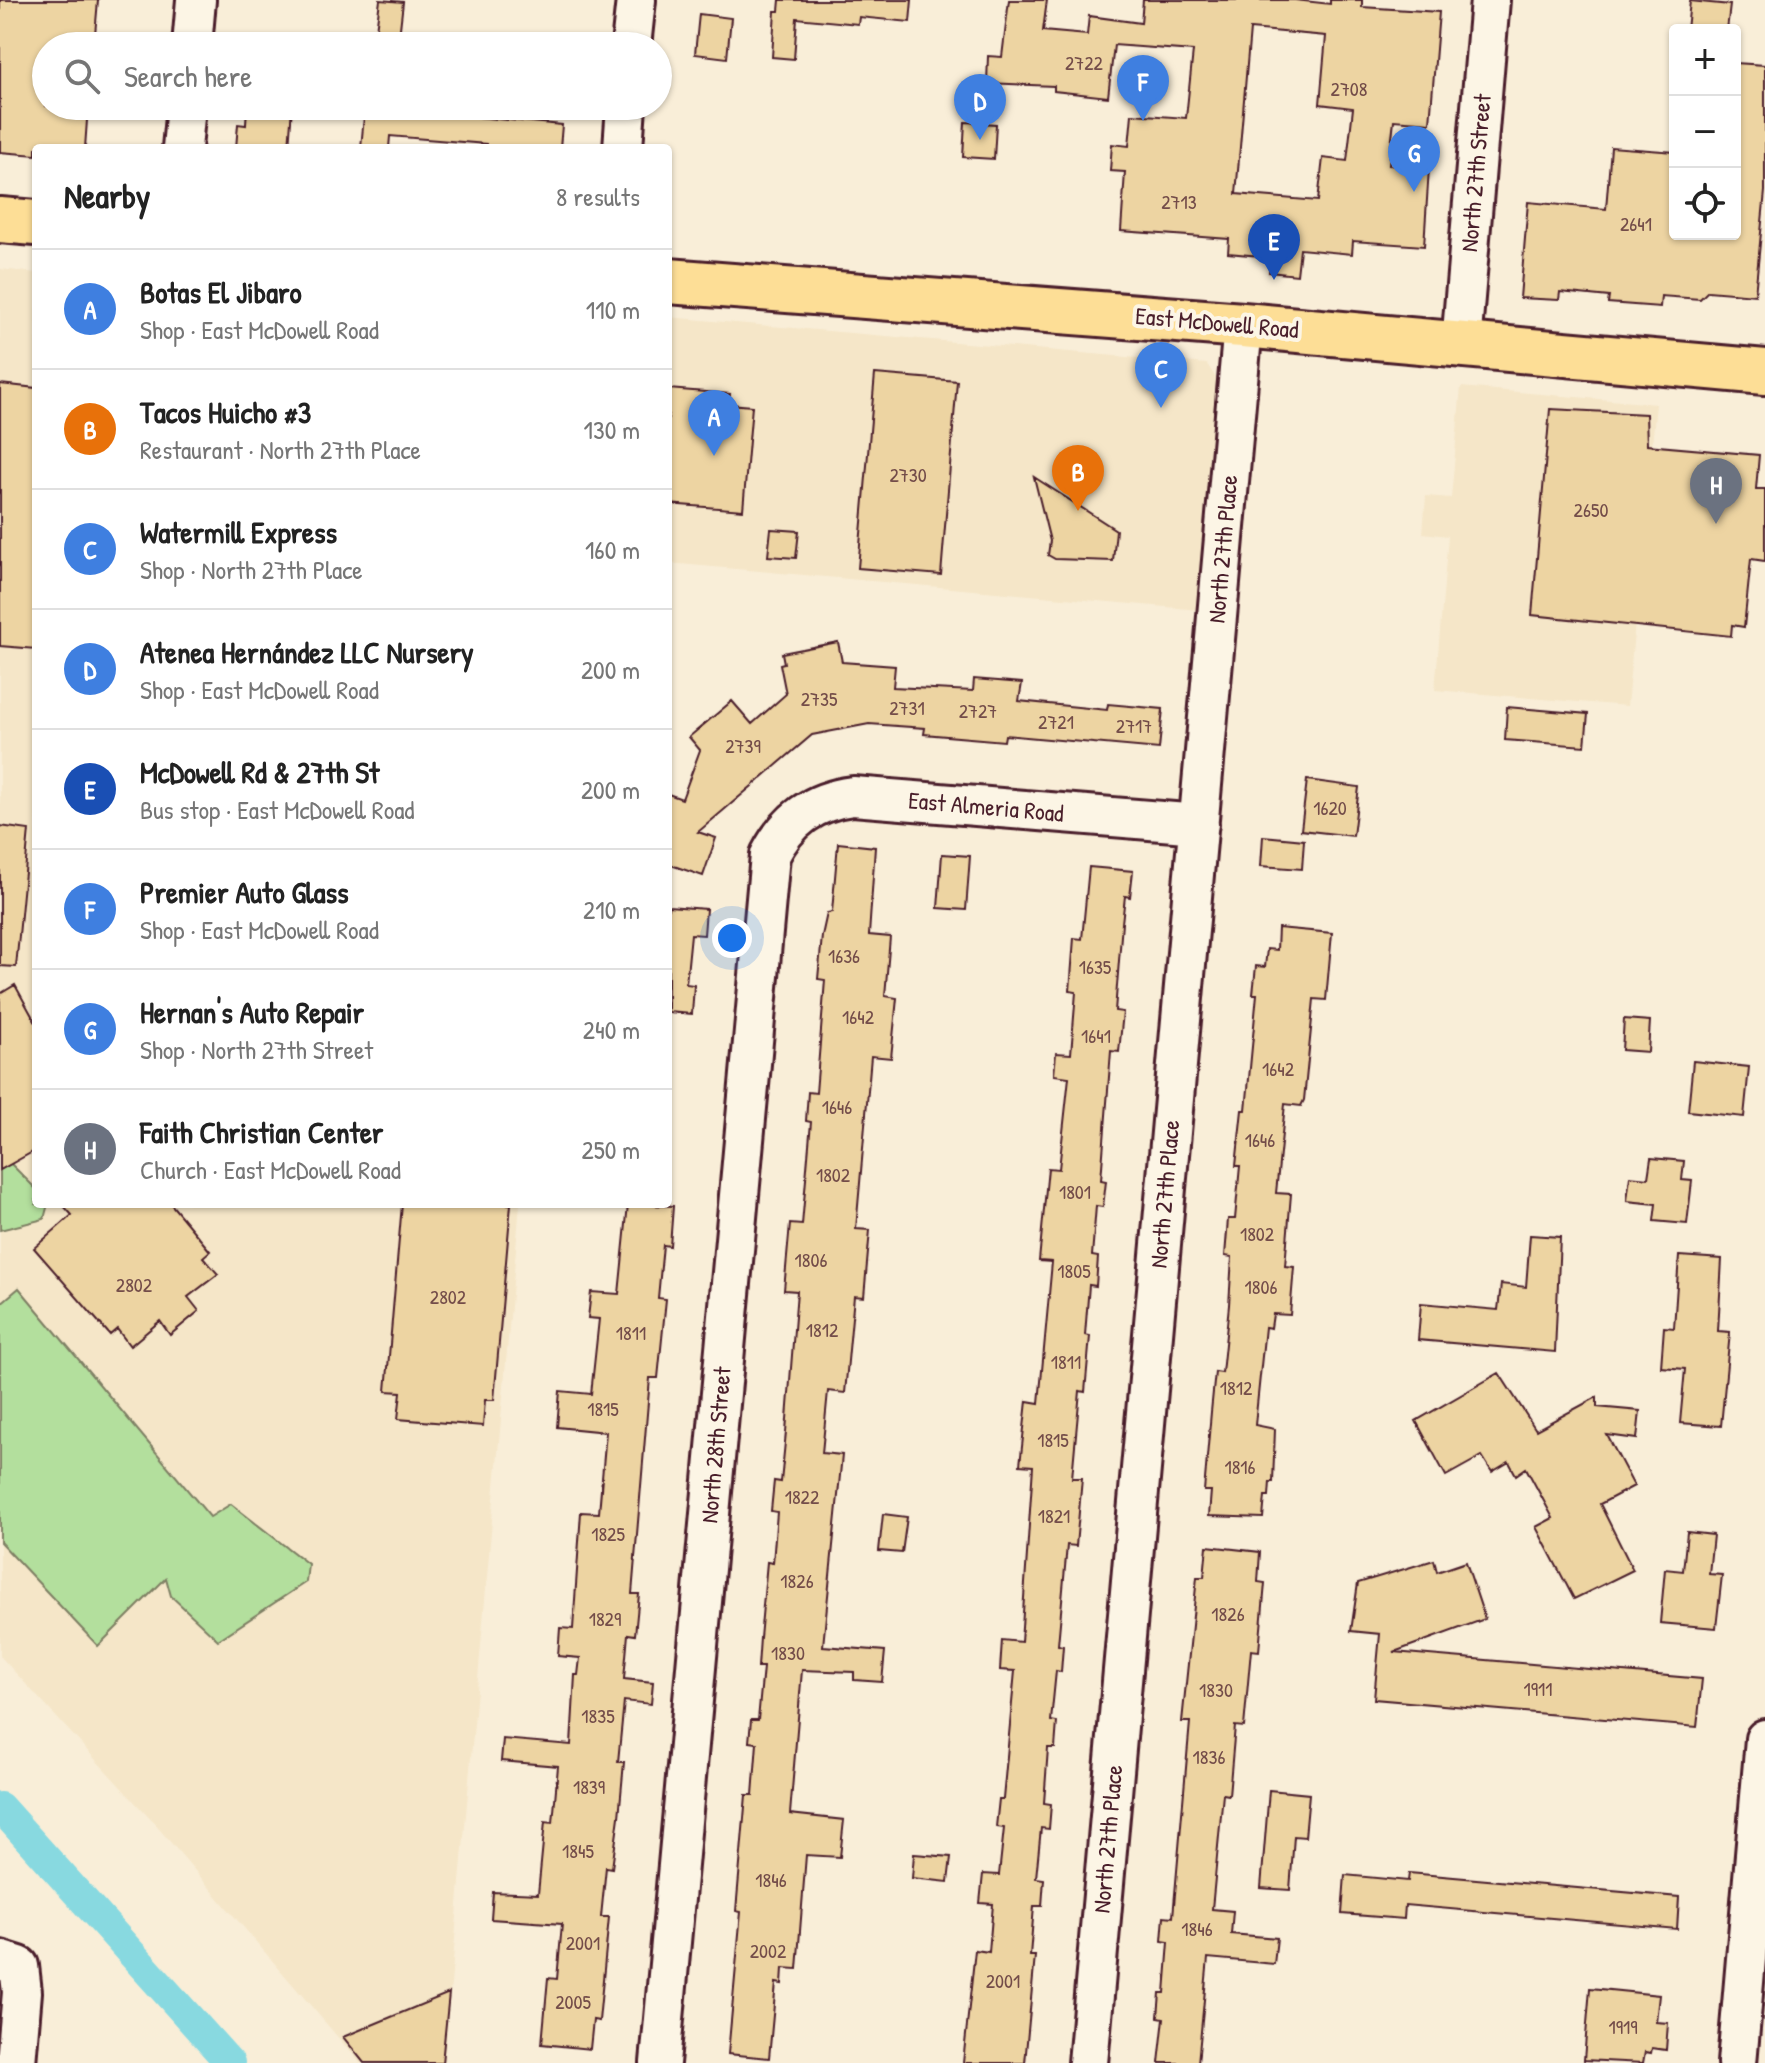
<!DOCTYPE html>
<html lang="en">
<head>
<meta charset="utf-8">
<style>
	:root { --surface:#fff; --page:#f6f6f6; --text:#222; --muted:#767676; --line:#e0e0e0; --accent:#b45309 }
	body { margin:0; font-family:"Patrick Hand",sans-serif; background:var(--page); color:var(--text) }
	.controls { position:absolute; right:24px; top:24px; display:grid; overflow:hidden; border-radius:8px; box-shadow:0 2px 6px #0004 }
	.controls button { width:72px; height:72px; display:grid; place-items:center; padding:0; border:0; border-bottom:2px solid var(--line); background:var(--surface); color:var(--text); font:40px sans-serif }
	.you { position:absolute; left:732px; top:938px; width:28px; height:28px; margin:-20px; border:6px solid #fff; border-radius:50%; background:#1a73e8; box-shadow:0 0 0 12px #1a73e833 }
	.badge { display:grid; place-items:center; width:52px; height:52px; border-radius:50%; background:var(--accent); color:#fff; font-size:26px; font-weight:700 }
	.pin { position:absolute; translate:-50% -66px; filter:drop-shadow(0 2px 4px #0008) }
	.pin::after { content:''; position:absolute; top:42px; width:28px; height:24px; background:inherit; clip-path:polygon(0 0,100% 0,50% 100%) }
	.list { margin:0; padding:0; list-style:none }
	h2 { display:flex; justify-content:space-between; align-items:center; height:104px; margin:0; padding:0 32px; font-size:34px }
	h2 small { font-size:26px; font-weight:400; color:var(--muted) }
	.list li { display:grid; grid-template-columns:52px 1fr auto; gap:24px; align-items:center; box-sizing:border-box; height:120px; padding:0 32px; border-top:2px solid var(--line) }
	.list b { display:block; font-size:30px; white-space:nowrap }
	.list p { margin:0; font-size:26px; white-space:nowrap; color:var(--muted) }
	.list em { font-size:26px; font-style:normal; color:var(--muted) }
	.icon { flex:none; width:44px; height:44px; fill:none; stroke:currentColor; stroke-width:2; stroke-linecap:round; stroke-linejoin:round }
	.map { position:relative; flex:none; width:1765px; height:2063px; overflow:hidden }
	.search { position:absolute; background:var(--surface); box-shadow:0 2px 6px #0004; left:32px; top:32px; width:640px; height:88px; display:flex; align-items:center; gap:20px; box-sizing:border-box; padding:0 28px; border-radius:44px; color:var(--muted); font-size:30px }
	.panel { position:absolute; background:var(--surface); box-shadow:0 2px 6px #0004; left:32px; top:144px; width:640px; height:1064px; border-radius:8px }
	.map>svg:first-child { display:block }
	.built { fill:#f5e6c8 }
	.green { fill:#b3df9d; stroke:#7e7f64; stroke-width:2 }
	.lines { fill:none; stroke-linecap:round; stroke-linejoin:round }
	.canal { stroke:#88d9e0; stroke-width:30 }
	.building { fill:#edd4a2; stroke:#4a1f2b; stroke-width:2; fill-rule:evenodd }
	.minor-casing { stroke:#4a1f2b; stroke-width:44 }
	.major-casing { stroke:#4a1f2b; stroke-width:50 }
	.minor { stroke:#fcf5e5; stroke-width:38 }
	.major { stroke:#fdde96; stroke-width:44 }
	.labels { text-anchor:middle; stroke-width:8; stroke-linejoin:round; paint-order:stroke }
	.number-label { font-size:20px; fill:#734c49 }
	.street-label { font-size:24px; fill:#4a1f2b; stroke:#fcf5e5 }
</style>
</head>
<body>
<div class="map">
<svg width="1765" height="2063" viewBox="0 0 1765 2063">
	<rect width="100%" height="100%" fill="#f9eed8"/>
	<filter id="ink" filterUnits="userSpaceOnUse"><feTurbulence type="fractalNoise" baseFrequency=".0125" numOctaves="2"/><feDisplacementMap in="SourceGraphic" scale="16" xChannelSelector="R" yChannelSelector="G"/><feConvolveMatrix kernelMatrix="1 2 1 2 8 2 1 2 1" color-interpolation-filters="sRGB"/></filter>
	<g filter="url(#ink)">
		<!-- built -->
		<path class="built" d="M0,269L36,273V1204H520L444,2063H360L154,1823L0,1656Z
			M668,317L1207,364L1221,386L1200,610L668,563Z
			M1461,387L1656,404L1627,706L1435,690L1448,536L1423,533L1426,496L1451,498Z"/>
		<!-- green -->
		<path class="green" d="M0,1153L36,1189V1204H48L44,1219L0,1230Z
			M19,1288L210,1517L231,1504L308,1564L306,1582L218,1640L171,1596L166,1578L98,1646L0,1542V1304Z"/>
		<g class="lines">
			<!-- canal -->
			<path class="canal" d="M0,1807L230,2063"/>
		</g>
		<!-- building -->
		<path class="building" d="M0,0H98L94,46H46V106H88L85,148H36V155L0,152Z
			M380,0L403,2L398,46H374Z
			M780,0H912L910,22L859,17L858,24L797,18L794,59L772,57L775,11H779Z
			M1009,0H1047L1043,31L1087,35L1089,16L1141,23L1143,0H1295L1330,4V0H1362V7L1439,12L1430,123L1394,120L1389,165L1429,168L1424,246L1353,241L1352,254L1300,249L1297,275L1269,272L1271,257L1228,253L1229,239L1121,231L1125,172L1110,171L1112,144L1129,146L1132,114L1186,118L1193,51L1114,45L1108,97L1054,91V86L987,83L988,56L1002,57ZM1250,29L1326,36L1320,104L1353,108L1347,161L1323,158L1318,201L1236,194Z
			M1690,1L1730,5L1727,30H1687Z
			M699,14L731,18L727,58L695,54Z
			M1735,63L1765,65V191L1755,295L1708,291L1700,299L1661,296L1660,307L1608,303L1609,297L1560,292L1559,300L1520,298L1528,202L1606,209L1611,147L1675,152V234H1735Z
			M247,106H292L289,148H236L238,124L246,125Z
			M365,106H468L467,116L562,125L560,148H486V144L390,136L389,148H361Z
			M965,122L996,124L994,159L963,157Z
			M875,374L957,381L941,575L858,568Z
			M0,384L36,388V649L0,646Z
			M668,389L730,394L729,404L752,406L743,510L668,504Z
			M1550,409L1646,414L1647,445L1759,455L1756,489H1765V561L1751,559L1744,627L1732,625L1731,636L1532,615Z
			M1034,477L1116,530L1113,561L1055,559L1048,555L1050,541Z
			M771,529L799,531L796,558L768,556Z
			M838,642L842,662L895,666L893,687L973,691L974,679L1022,683L1019,701L1107,710L1108,704L1163,709L1159,749L1005,735L1004,741L924,734L925,728L869,724L812,735L698,832L716,838L703,876L668,864V794L682,799L700,750L689,737L732,701L752,724L786,694L780,664L784,663L782,653Z
			M1507,707L1588,714L1585,746L1505,740Z
			M1307,780L1359,787L1353,836L1301,830Z
			M0,826L29,830L16,967L0,966Z
			M1263,836L1304,840L1302,869L1261,866Z
			M838,843L875,847L869,935L890,937L885,996L897,998L891,1058L871,1056L856,1229L870,1230L864,1297L854,1296L845,1393L828,1391L822,1453L842,1455L823,1646L885,1651L882,1682L854,1680V1672L802,1670L790,1814L844,1820L840,1857L806,1855L797,1969L783,1968L782,1984L776,1983L769,2058L728,2054L741,1912L736,1911L746,1795H753L757,1743L749,1742L751,1720H758L763,1667H758L760,1638L767,1562L773,1563L777,1512L771,1511L774,1481L781,1482L786,1432L797,1291L784,1290L790,1224L802,1225L811,1122L806,1121L808,1092L816,1093L825,980L818,979L822,936L827,913L832,912Z
			M942,854L970,856L966,910L938,908Z
			M1089,867L1133,871L1130,897L1125,896L1122,923L1115,1011L1123,1012L1119,1052L1111,1051L1101,1180L1106,1181L1103,1207L1096,1206L1092,1256L1098,1257L1096,1286L1089,1285L1085,1335L1090,1336L1085,1392L1080,1391L1072,1478H1082L1076,1546L1067,1545L1058,1645L1063,1646L1061,1672L1056,1671L1051,1721L1057,1722L1055,1748H1048L1044,1803L1051,1804L1049,1829L1041,1828L1036,1878L1044,1879L1042,1906H1034L1030,1956H1035L1025,2063H963L975,1950L989,1952L993,1904L980,1903L983,1874L999,1875L1004,1828L996,1827L999,1799H1003L1015,1671L1000,1670L1002,1640L1021,1642L1033,1466L1020,1465L1027,1401L1039,1403L1052,1262L1039,1261L1048,1168L1059,1169L1069,1077L1054,1075L1056,1053L1071,1054L1076,992L1070,991L1074,938L1082,939Z
			M668,906L706,909L704,935L691,934L686,984L694,985L692,1014L668,1012Z
			M1278,928L1332,933L1326,1000L1314,999L1304,1100L1301,1106L1285,1104L1276,1193L1291,1194L1285,1266L1294,1267L1290,1315L1273,1314L1271,1328L1265,1327L1255,1425L1275,1429L1273,1482H1270L1269,1496H1265L1263,1518L1209,1516L1211,1491H1204L1211,1412L1215,1372L1222,1373L1229,1305L1232,1257L1225,1256L1228,1219H1235L1240,1166H1236L1242,1110H1246L1257,994H1253L1256,966L1265,967L1267,949L1277,950Z
			M15,985L36,1023V1150L0,1170V994Z
			M1624,1019L1650,1021L1648,1052L1622,1050Z
			M1693,1061L1749,1067L1744,1117L1688,1111Z
			M1651,1158L1684,1161L1682,1180L1692,1181L1687,1224L1654,1221L1656,1204L1627,1201L1630,1176L1648,1178Z
			M62,1204H171L210,1251L203,1257L218,1274L188,1297L199,1311L170,1335L160,1321L130,1346L117,1329L110,1335L34,1248L72,1215Z
			M402,1204H511L494,1400H485L483,1426L398,1419L401,1392L386,1391Z
			M628,1204L673,1206L670,1246L663,1245L658,1298L666,1299L658,1378H650L632,1594H639L635,1635L628,1634L624,1679L653,1682L651,1704L624,1701L618,1762H624L619,1817L612,1868L606,1867L601,1917H609L599,2021L593,2020L590,2049L542,2044L548,1978L557,1979L562,1924L491,1919L493,1892L538,1894L545,1822L553,1823L558,1766L501,1761L503,1739L571,1745L575,1675H578L580,1658L558,1656L560,1628L573,1629L581,1512L599,1513L606,1432L557,1427L560,1391L591,1394L599,1319L588,1318L591,1292L619,1294Z
			M1530,1235L1560,1237L1555,1352L1418,1340L1421,1303L1498,1310L1501,1284L1526,1287Z
			M1679,1256L1722,1259L1718,1331L1730,1332L1721,1426L1680,1423L1685,1369L1661,1367L1664,1327L1674,1328Z
			M1499,1373L1536,1430L1597,1397V1407L1640,1411L1637,1439L1607,1435L1634,1486L1600,1504L1633,1570L1574,1599L1536,1527L1553,1518L1526,1468L1516,1475L1509,1462L1492,1472L1482,1456L1446,1476L1416,1421Z
			M883,1514L907,1517L902,1553L879,1551Z
			M1687,1532L1713,1535L1709,1574L1722,1575L1716,1628L1660,1623L1665,1569L1683,1571Z
			M1207,1546L1260,1552L1258,1582L1265,1583L1259,1651L1251,1650L1244,1727L1235,1726L1229,1795L1223,1794L1212,1909L1233,1911L1231,1934L1277,1938L1274,1964L1208,1958L1198,2063H1159L1164,2018L1158,2017L1160,1993H1165L1169,1942L1162,1941L1164,1916L1173,1917L1190,1722H1182L1197,1577H1204Z
			M1434,1560L1437,1572L1466,1562L1485,1619L1394,1652L1702,1679L1697,1727L1374,1699L1380,1634L1351,1631L1358,1583Z
			M1269,1790L1309,1794L1305,1837L1294,1836L1290,1890L1261,1888Z
			M914,1854L951,1857L948,1882L912,1878Z
			M1409,1873L1679,1897L1677,1929L1405,1905L1404,1919L1342,1914L1345,1875L1408,1881Z
			M1590,1988L1659,1995L1656,2022L1668,2023L1666,2050L1652,2048L1651,2053L1645,2052L1643,2063L1584,2060Z
			M449,1993L442,2063H364L343,2037Z"/>
		<g class="lines">
			<defs>
				<path id="minor" d="M192,46L196,0
					M631,46L636,0
					M182,148L186,106
					M623,148L626,106
					M1461,345L1490,0
					M0,1960L19,1966L22,1992L16,2063
					M660,2063L770,855C788,820 813,801 853,796L1199,824
					M1088,2063L1243,325
					M1737,2063L1765,1739"/>
				<path id="major" d="M0,220L36,223
					M668,281L1243,325L1765,372"/>
			</defs>
			<!-- minor casing -->
			<use href="#minor" class="minor-casing"/>
			<!-- major casing -->
			<use href="#major" class="major-casing"/>
			<!-- minor -->
			<use href="#minor" class="minor"/>
			<!-- major -->
			<use href="#major" class="major"/>
		</g>
	</g>
	<g class="labels">
		<!-- number labels -->
		<g class="number-label">
			<text x="1084" y="70">2722</text>
			<text x="1349" y="96">2708</text>
			<text x="1179" y="209">2713</text>
			<text x="1636" y="231">2641</text>
			<text x="908" y="482">2730</text>
			<text x="1591" y="517">2650</text>
			<text x="819" y="706">2735</text>
			<text x="907" y="715">2731</text>
			<text x="978" y="718">2727</text>
			<text x="1056" y="729">2721</text>
			<text x="1134" y="733">2717</text>
			<text x="743" y="753">2739</text>
			<text x="1330" y="815">1620</text>
			<text x="844" y="963">1636</text>
			<text x="1095" y="974">1635</text>
			<text x="858" y="1024">1642</text>
			<text x="1096" y="1043">1641</text>
			<text x="1278" y="1076">1642</text>
			<text x="837" y="1114">1646</text>
			<text x="1260" y="1147">1646</text>
			<text x="833" y="1182">1802</text>
			<text x="1075" y="1199">1801</text>
			<text x="1257" y="1241">1802</text>
			<text x="811" y="1267">1806</text>
			<text x="1074" y="1278">1805</text>
			<text x="134" y="1292">2802</text>
			<text x="1261" y="1294">1806</text>
			<text x="448" y="1304">2802</text>
			<text x="822" y="1337">1812</text>
			<text x="631" y="1340">1811</text>
			<text x="1066" y="1369">1811</text>
			<text x="1236" y="1395">1812</text>
			<text x="603" y="1416">1815</text>
			<text x="1053" y="1447">1815</text>
			<text x="1240" y="1474">1816</text>
			<text x="802" y="1504">1822</text>
			<text x="1054" y="1523">1821</text>
			<text x="608" y="1541">1825</text>
			<text x="797" y="1588">1826</text>
			<text x="1228" y="1621">1826</text>
			<text x="605" y="1626">1829</text>
			<text x="788" y="1660">1830</text>
			<text x="1538" y="1696">1911</text>
			<text x="1216" y="1697">1830</text>
			<text x="598" y="1723">1835</text>
			<text x="1209" y="1764">1836</text>
			<text x="589" y="1794">1839</text>
			<text x="578" y="1858">1845</text>
			<text x="771" y="1887">1846</text>
			<text x="1197" y="1936">1846</text>
			<text x="583" y="1950">2001</text>
			<text x="768" y="1958">2002</text>
			<text x="1003" y="1988">2001</text>
			<text x="573" y="2009">2005</text>
			<text x="1623" y="2034">1919</text>
		</g>
		<!-- street labels -->
		<g class="street-label">
			<text transform="translate(1476 173) rotate(-85)" y="8">North 27th Street</text>
			<text transform="translate(1217 323) rotate(5)" y="8">East McDowell Road</text>
			<text transform="translate(1223 549) rotate(-85)" y="8">North 27th Place</text>
			<text transform="translate(986 807) rotate(5)" y="8">East Almeria Road</text>
			<text transform="translate(1165 1194) rotate(-85)" y="8">North 27th Place</text>
			<text transform="translate(716 1445) rotate(-85)" y="8">North 28th Street</text>
			<text transform="translate(1108 1839) rotate(-85)" y="8">North 27th Place</text>
		</g>
	</g>
</svg>
<div class="controls">
<button>+</button>
<button>−</button>
<button><svg class="icon" aria-label="locate" viewBox="0 0 24 24"><circle cx="12" cy="12" r="6"/><path d="M12 2v4M12 18v4M2 12h4M18 12h4"/></svg></button>
</div>
<div class="you"></div>
<div class="pin badge" style="left:714px;top:456px;background:#3f7fe0">A</div>
<div class="pin badge" style="left:1078px;top:511px;background:#e8710a">B</div>
<div class="pin badge" style="left:1161px;top:408px;background:#3f7fe0">C</div>
<div class="pin badge" style="left:980px;top:140px;background:#3f7fe0">D</div>
<div class="pin badge" style="left:1274px;top:280px;background:#1a4fb4">E</div>
<div class="pin badge" style="left:1143px;top:121px;background:#3f7fe0">F</div>
<div class="pin badge" style="left:1414px;top:192px;background:#3f7fe0">G</div>
<div class="pin badge" style="left:1716px;top:524px;background:#6b7280">H</div>
<div class="search"><svg class="icon" aria-label="search" viewBox="0 0 24 24"><circle cx="10" cy="10" r="6"/><path d="M15 15l6 6"/></svg>Search here</div>
<section class="panel">
<h2>Nearby<small>8 results</small></h2>
<ul class="list">
<li><span class="badge" style="background:#3f7fe0">A</span><div><b>Botas El Jibaro</b><p>Shop · East McDowell Road</p></div><em>110 m</em></li>
<li><span class="badge" style="background:#e8710a">B</span><div><b>Tacos Huicho #3</b><p>Restaurant · North 27th Place</p></div><em>130 m</em></li>
<li><span class="badge" style="background:#3f7fe0">C</span><div><b>Watermill Express</b><p>Shop · North 27th Place</p></div><em>160 m</em></li>
<li><span class="badge" style="background:#3f7fe0">D</span><div><b>Atenea Hernández LLC Nursery</b><p>Shop · East McDowell Road</p></div><em>200 m</em></li>
<li><span class="badge" style="background:#1a4fb4">E</span><div><b>McDowell Rd &amp; 27th St</b><p>Bus stop · East McDowell Road</p></div><em>200 m</em></li>
<li><span class="badge" style="background:#3f7fe0">F</span><div><b>Premier Auto Glass</b><p>Shop · East McDowell Road</p></div><em>210 m</em></li>
<li><span class="badge" style="background:#3f7fe0">G</span><div><b>Hernan's Auto Repair</b><p>Shop · North 27th Street</p></div><em>240 m</em></li>
<li><span class="badge" style="background:#6b7280">H</span><div><b>Faith Christian Center</b><p>Church · East McDowell Road</p></div><em>250 m</em></li>
</ul>
</section>
</div>
</body>
</html>
